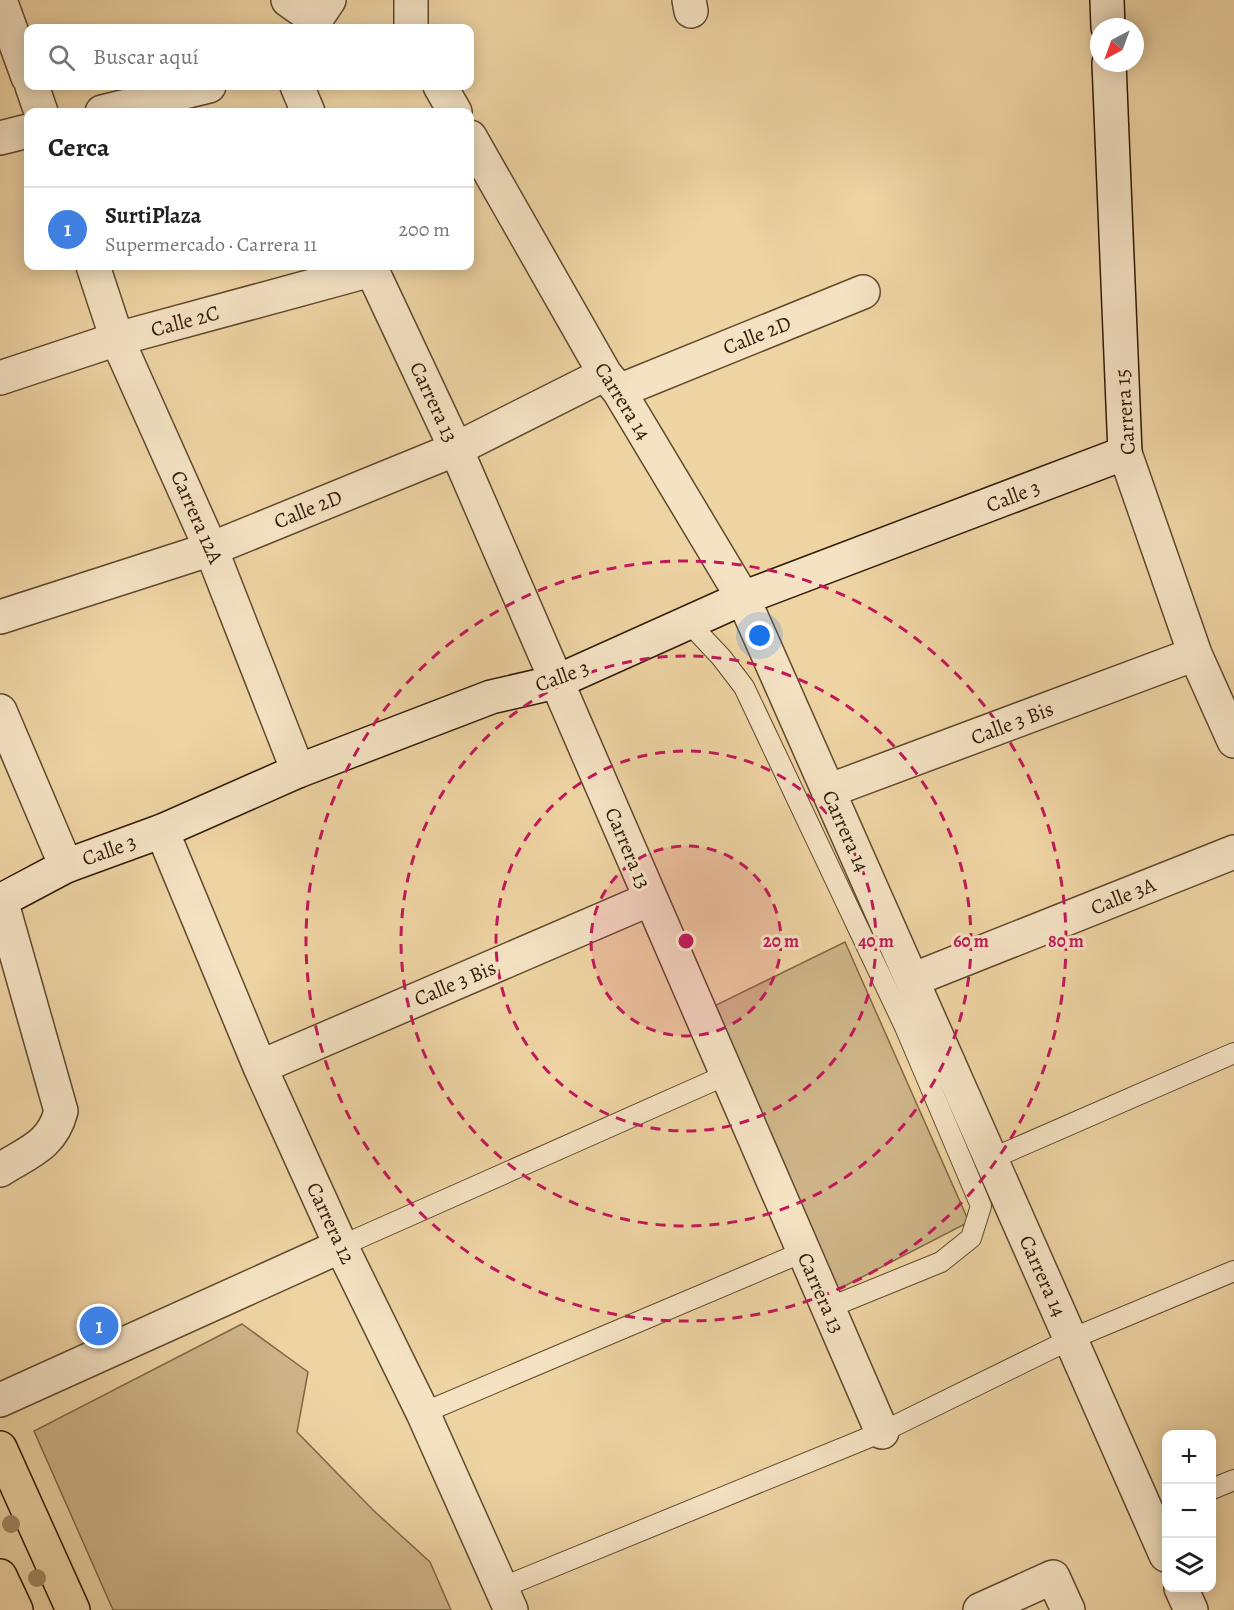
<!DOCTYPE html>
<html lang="es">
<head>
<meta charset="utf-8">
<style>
	:root { --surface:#fff; --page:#f2f2f2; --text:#202124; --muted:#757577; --line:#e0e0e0; --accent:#8f2418 }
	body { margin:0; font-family:Alegreya,serif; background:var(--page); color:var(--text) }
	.controls { position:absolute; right:18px; bottom:18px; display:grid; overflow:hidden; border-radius:12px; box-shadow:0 3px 15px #0003 }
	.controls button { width:54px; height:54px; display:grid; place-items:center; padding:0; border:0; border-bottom:2px solid var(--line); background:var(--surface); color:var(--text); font:30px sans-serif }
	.compass { position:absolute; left:1090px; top:18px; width:54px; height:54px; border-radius:50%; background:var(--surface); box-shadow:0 3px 15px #0003; rotate:221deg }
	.you { position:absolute; left:760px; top:636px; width:21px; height:21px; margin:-15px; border:4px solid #fff; border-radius:50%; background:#1a73e8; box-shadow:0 0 0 9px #1a73e833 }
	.badge { display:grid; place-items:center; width:39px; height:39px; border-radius:50%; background:var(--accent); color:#fff; font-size:20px; font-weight:700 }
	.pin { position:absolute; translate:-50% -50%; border:3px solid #fff; box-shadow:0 2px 6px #0006 }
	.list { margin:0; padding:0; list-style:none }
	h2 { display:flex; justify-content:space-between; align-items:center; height:78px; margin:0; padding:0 24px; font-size:26px }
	h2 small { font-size:20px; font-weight:400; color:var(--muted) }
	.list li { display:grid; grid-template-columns:39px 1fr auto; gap:18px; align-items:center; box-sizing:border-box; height:84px; padding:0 24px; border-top:2px solid var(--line) }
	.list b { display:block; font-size:22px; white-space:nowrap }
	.list p { margin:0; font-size:20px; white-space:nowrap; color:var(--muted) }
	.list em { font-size:20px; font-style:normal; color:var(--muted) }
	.icon { flex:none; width:33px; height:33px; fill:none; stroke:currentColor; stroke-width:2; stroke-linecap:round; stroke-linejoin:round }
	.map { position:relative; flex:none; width:1234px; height:1610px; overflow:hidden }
	.search { position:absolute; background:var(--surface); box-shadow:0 3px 15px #0003; left:24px; top:24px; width:450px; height:66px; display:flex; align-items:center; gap:15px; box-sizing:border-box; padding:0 21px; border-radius:12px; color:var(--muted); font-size:22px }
	.panel { position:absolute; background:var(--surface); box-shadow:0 3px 15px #0003; left:24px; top:108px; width:450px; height:162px; border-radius:12px }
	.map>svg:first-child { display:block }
	.green { fill:#ceb488; stroke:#806847; stroke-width:1.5 }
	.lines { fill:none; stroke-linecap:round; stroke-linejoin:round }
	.service-casing { stroke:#60492d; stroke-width:22 }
	.minor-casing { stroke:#60492d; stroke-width:36 }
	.secondary-casing { stroke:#311b06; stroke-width:36 }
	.primary-casing { stroke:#311b06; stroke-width:36 }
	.service { stroke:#f4e2c3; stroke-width:20 }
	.minor { stroke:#f4e2c3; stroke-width:33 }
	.secondary { stroke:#f4e2c3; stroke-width:33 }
	.primary { stroke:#eed3a3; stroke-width:33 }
	.tree { fill:#a08762 }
	.ring { fill:none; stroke:#c2185b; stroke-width:3; stroke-dasharray:10 8 }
	.labels { text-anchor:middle; stroke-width:6; stroke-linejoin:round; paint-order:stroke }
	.street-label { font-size:21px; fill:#311b06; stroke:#f4e2c3 }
	.centre { fill:#c2185b; stroke:#f4e2c3; stroke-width:3 }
	.ring-label { font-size:18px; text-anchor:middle; font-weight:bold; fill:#c2185b; stroke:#f4e2c3; stroke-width:6; stroke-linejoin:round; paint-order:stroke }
</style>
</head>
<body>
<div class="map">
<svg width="1234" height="1610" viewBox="0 0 1234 1610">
	<rect width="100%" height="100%" fill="#eed3a3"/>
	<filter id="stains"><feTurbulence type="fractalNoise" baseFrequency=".00333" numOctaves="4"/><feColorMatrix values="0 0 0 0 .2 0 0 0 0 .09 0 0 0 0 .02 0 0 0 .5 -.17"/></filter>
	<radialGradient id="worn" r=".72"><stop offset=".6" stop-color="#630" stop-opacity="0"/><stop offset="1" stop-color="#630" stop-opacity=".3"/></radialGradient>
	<!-- green -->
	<path class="green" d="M845,942L969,1222L831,1293L706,1010Z
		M242,1324L308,1372L297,1432L373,1510L430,1562L451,1610H113L34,1431Z"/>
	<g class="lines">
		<defs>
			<path id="service" d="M688,622L721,657L744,687L905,1027L981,1206L971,1238L941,1262L828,1308
				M991,1159L1234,1053
				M341,1246L726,1075
				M423,1413L803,1252
				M1212,1489L1234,1480
				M501,1588L882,1432L1071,1339L1234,1271"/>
			<path id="minor" d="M0,0L28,77
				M288,0L315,19
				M411,0V28
				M689,0L691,11
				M310,28L329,0
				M32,86L41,112
				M297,86L308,112
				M440,86L455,112
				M102,112L209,86
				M470,137L605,374L619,391L743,598L1166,1555
				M0,138L28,131
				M93,266L117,339L211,549L298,771
				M370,266L456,449L882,1432
				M0,378L117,339L371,270
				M619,391L863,292
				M1125,453L1195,654L1234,741
				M0,617L211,549L456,449L605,374
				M0,711L66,866
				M828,791L1195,654
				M162,831L260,1067L341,1246L423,1413L511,1610
				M912,980L1234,852
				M260,1067L650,899
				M0,1170C28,1152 52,1146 61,1111L1,900
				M0,1400L341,1246
				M1181,1588L1191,1610
				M980,1610L1053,1577L1068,1610"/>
			<path id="secondary" d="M1107,0L1108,27
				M0,901L66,866L162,831L298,771L491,697L556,682L743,598L1125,453L1109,63"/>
			<path id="primary" d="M0,1448L73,1610
				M0,1576L16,1610"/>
		</defs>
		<!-- service casing -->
		<use href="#service" class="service-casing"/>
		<!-- minor casing -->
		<use href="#minor" class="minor-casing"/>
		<!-- secondary casing -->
		<use href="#secondary" class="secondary-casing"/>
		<!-- primary casing -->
		<use href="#primary" class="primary-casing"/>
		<!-- service -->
		<use href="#service" class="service"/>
		<!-- minor -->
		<use href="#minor" class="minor"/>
		<!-- secondary -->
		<use href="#secondary" class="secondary"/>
		<!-- primary -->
		<use href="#primary" class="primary"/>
	</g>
	<!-- trees -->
	<g class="tree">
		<circle cx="11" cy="1524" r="9"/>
		<circle cx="37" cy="1578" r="9"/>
	</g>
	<!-- distance rings -->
	<circle cx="686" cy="941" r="95" fill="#c2185b" fill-opacity=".12"/>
	<g class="ring">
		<circle cx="686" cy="941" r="95"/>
		<circle cx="686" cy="941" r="190"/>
		<circle cx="686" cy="941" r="285"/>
		<circle cx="686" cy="941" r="380"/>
	</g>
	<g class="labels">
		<!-- street labels -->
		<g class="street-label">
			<text transform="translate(185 321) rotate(-15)" y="7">Calle 2C</text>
			<text transform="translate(757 335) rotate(-22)" y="7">Calle 2D</text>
			<text transform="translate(623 401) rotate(58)" y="7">Carrera 14</text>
			<text transform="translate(434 402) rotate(65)" y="7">Carrera 13</text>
			<text transform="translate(1125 412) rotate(-94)" y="7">Carrera 15</text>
			<text transform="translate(1013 496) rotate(-21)" y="7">Calle 3</text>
			<text transform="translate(308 509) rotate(-22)" y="7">Calle 2D</text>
			<text transform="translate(197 517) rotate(66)" y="7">Carrera 12A</text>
			<text transform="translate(562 676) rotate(-20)" y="7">Calle 3</text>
			<text transform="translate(1012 723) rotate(-21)" y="7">Calle 3 Bis</text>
			<text transform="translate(846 831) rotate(66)" y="7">Carrera 14</text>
			<text transform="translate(628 848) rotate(67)" y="7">Carrera 13</text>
			<text transform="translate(109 850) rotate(-20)" y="7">Calle 3</text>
			<text transform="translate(1123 896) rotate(-22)" y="7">Calle 3A</text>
			<text transform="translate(455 983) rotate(-23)" y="7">Calle 3 Bis</text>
			<text transform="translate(331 1223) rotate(65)" y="7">Carrera 12</text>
			<text transform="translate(1043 1276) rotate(66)" y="7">Carrera 14</text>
			<text transform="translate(821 1293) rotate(66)" y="7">Carrera 13</text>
		</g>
	</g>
	<circle cx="686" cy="941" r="9" class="centre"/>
	<g class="ring-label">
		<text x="781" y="947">20 m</text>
		<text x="876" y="947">40 m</text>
		<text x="971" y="947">60 m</text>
		<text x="1066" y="947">80 m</text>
	</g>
	<rect width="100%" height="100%" filter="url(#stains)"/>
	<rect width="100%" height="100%" fill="url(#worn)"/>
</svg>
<div class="controls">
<button>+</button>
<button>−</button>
<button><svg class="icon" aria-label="layers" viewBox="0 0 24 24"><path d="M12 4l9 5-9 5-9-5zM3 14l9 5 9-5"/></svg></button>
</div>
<svg class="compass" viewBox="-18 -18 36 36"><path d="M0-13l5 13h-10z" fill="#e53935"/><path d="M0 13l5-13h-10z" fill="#757577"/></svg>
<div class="you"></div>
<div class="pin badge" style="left:99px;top:1326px;background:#3f7fe0">1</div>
<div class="search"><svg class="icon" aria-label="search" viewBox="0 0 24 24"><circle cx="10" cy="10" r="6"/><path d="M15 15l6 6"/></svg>Buscar aquí</div>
<section class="panel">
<h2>Cerca<small></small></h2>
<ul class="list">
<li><span class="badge" style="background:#3f7fe0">1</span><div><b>SurtiPlaza</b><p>Supermercado · Carrera 11</p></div><em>200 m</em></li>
</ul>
</section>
</div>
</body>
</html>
